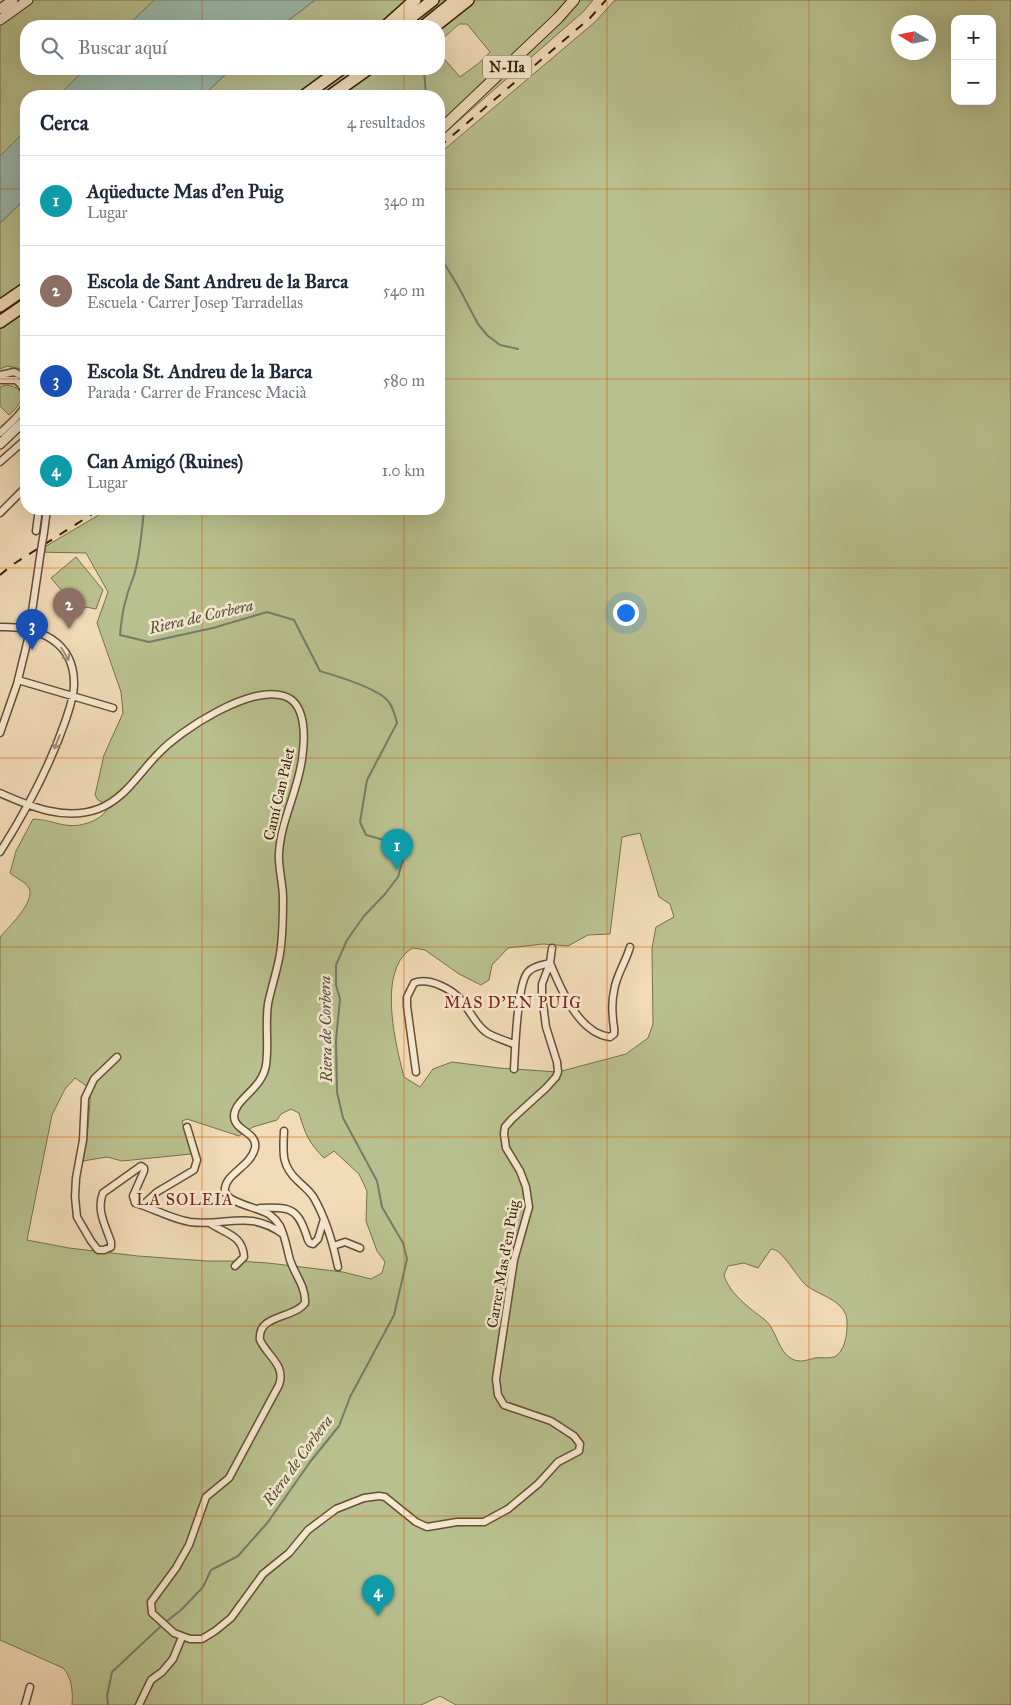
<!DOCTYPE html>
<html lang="es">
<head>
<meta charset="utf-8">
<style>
	:root { --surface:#fff; --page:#f2f2f3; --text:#1f2937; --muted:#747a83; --line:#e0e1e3; --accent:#8f2418 }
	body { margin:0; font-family:"IM FELL Great Primer",serif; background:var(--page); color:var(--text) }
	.controls { position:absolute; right:15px; top:15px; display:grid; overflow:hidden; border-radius:10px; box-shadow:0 5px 20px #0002 }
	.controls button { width:45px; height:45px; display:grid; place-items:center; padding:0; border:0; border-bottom:1px solid var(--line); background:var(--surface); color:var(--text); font:25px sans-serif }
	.compass { position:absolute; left:891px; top:15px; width:45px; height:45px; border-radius:50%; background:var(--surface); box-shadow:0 5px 20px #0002; rotate:280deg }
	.you { position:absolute; left:625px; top:612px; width:18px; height:18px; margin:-12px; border:4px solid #fff; border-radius:50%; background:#1a73e8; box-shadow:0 0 0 8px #1a73e833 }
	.badge { display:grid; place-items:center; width:32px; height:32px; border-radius:50%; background:var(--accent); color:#fff; font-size:16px; font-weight:700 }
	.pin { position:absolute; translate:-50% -41px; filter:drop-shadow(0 1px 2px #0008) }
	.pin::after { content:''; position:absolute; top:26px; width:18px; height:15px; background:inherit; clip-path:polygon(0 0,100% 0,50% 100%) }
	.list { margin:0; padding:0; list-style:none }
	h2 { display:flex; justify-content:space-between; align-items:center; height:65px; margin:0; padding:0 20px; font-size:21px }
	h2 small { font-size:16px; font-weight:400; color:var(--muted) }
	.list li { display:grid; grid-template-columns:32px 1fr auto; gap:15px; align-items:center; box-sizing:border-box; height:90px; padding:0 20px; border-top:1px solid var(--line) }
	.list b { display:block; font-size:19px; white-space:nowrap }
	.list p { margin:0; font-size:16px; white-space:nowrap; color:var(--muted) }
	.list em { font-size:16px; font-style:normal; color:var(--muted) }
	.icon { flex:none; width:28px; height:28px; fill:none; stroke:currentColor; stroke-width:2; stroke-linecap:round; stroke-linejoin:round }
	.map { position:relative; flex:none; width:1011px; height:1705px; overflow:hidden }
	.search { position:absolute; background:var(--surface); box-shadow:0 5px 20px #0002; left:20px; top:20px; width:425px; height:55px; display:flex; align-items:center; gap:12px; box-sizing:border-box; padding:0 18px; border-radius:20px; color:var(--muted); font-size:19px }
	.panel { position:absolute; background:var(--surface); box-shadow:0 5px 20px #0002; left:20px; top:90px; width:425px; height:425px; border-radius:20px }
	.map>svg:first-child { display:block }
	.green { fill:#b9c08f; stroke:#78704b; fill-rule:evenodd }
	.water { fill:#9bbbac; stroke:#737d6a }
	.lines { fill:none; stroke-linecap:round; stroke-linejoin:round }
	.stream { stroke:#737d6a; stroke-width:2 }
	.street-casing { stroke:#654f33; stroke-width:9 }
	.secondary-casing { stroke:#362007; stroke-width:11 }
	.primary-casing { stroke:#362007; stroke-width:12 }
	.highway-casing { stroke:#362007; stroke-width:14 }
	.street { stroke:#f6e8d1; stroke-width:6 }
	.secondary { stroke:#f6e8d1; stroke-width:9 }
	.primary { stroke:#f1dbb8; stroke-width:10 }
	.highway { stroke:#f1dbb8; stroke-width:11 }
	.rail { stroke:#362007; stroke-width:2; stroke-dasharray:9 9; stroke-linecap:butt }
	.street-bridge-casing { stroke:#654f33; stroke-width:9; stroke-linecap:butt }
	.street-bridge { stroke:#f6e8d1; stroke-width:6 }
	.oneway { stroke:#a08e76 }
	.grid { fill:none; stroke:#d6530c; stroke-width:1; stroke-opacity:0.55 }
	.labels { text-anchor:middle; stroke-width:5; stroke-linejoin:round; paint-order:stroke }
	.shield { fill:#f6e8d1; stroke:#705c44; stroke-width:1 }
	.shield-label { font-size:14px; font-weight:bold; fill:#362007 }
	.street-label { font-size:15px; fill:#362007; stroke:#f6e8d1 }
	.water-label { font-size:16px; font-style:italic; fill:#544e39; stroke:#f6e8d1 }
	.neighbourhood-label { font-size:16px; letter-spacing:1px; fill:#7a1f14; stroke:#f6e8d1 }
</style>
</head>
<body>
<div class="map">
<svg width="1011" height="1705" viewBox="0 0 1011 1705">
	<rect width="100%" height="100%" fill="#f1dbb8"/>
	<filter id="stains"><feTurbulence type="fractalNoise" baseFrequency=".004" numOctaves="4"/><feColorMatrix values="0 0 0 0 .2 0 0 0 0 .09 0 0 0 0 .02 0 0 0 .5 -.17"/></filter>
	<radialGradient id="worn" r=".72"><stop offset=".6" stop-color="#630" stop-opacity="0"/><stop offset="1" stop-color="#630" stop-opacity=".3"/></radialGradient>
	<!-- green -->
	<path class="green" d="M5,0H154L127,26H26V69H85L58,96H26V130L0,156V4Z
		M315,0H593L584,11L439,138V96H203L231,69H439V53L460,77L479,63L490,52L467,24H459L439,42V26H281Z
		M615,0H1011V1705H456L440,1696L421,1705H72C73,1693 72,1677 63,1668L0,1640V937C8,928 36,901 29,888C25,881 15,878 10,873L16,851L33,819C57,820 67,832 93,821C99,818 102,816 106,811L104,803L98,800L95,795L104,755L123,713L121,692L97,623L108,592L86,553L36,552L109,509H439V154L595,22ZM955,19H992V101H955ZM898,22H928V52H898ZM640,833L659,897L670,904L674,917L656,927L652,948L653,1024L648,1038L626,1054L558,1072L499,1068L452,1062L433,1069L420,1087L404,1077C396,1046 380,982 404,955C406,952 410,950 413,948L425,950L459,974L481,985L489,980L492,965L508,948L543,944L568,946L588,935L610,934L622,837ZM75,1078L91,1089L87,1140L83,1161L107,1157L122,1161L191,1154L182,1121L187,1119L239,1136L253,1127L277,1120L281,1114L291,1109L299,1113C305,1134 309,1143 324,1158L334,1151L359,1174L367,1191L366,1221L377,1251L385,1262L382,1273L371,1279L343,1272L268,1263L237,1261H207L138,1256L69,1248L27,1240L52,1115L65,1089ZM771,1249C783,1249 796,1277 807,1286C819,1295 840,1299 846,1315C849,1327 846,1352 834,1357C828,1359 821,1357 815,1358C807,1360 800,1363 792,1359C777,1351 777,1329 764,1319C749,1308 729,1293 724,1275L728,1266L744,1263L758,1268Z
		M26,198V370L7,366L0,369V223Z
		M6,385C30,388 22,404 9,415L0,406V387Z
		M76,557L103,590L96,609L86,607L80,612L51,578Z"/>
	<!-- water -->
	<path class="water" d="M154,0H315L281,26H127Z
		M85,69H231L203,96H58Z
		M26,130V198L0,223V156Z"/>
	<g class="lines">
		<!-- stream -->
		<path class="stream" d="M424,69L426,96
			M439,255L458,286L478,324L488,336L500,345L518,349
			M108,1705L107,1696L112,1672L161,1626L182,1609L203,1587L211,1570L238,1556L268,1522L310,1462L339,1426L350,1397L394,1315L407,1259L403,1243L382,1207L377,1181L343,1118L337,1092L336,1040L340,999L336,985V965L347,940L364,916L385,894L398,877L406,849L395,843L366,835L360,822L367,780L397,723C395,716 393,706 388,701C378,688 337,676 320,671L294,620L267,612L213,628L149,642L120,635C122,613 125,598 133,578C140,559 142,529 144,509"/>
		<defs>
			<path id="street" d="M0,375L14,372L26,378
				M0,380H16C41,401 16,418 0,433
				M0,462L26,439
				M0,513L26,487
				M36,531L39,509
				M44,532L47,509
				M0,627C38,626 75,641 74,685C74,697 69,710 65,722C49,768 26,811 0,852
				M18,680L113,708
				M0,733L17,684L28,639L41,550
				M0,793C31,807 65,821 98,809C125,799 139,773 158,754C180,730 250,685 284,696C307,703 305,739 302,759C298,791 281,820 279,853C278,868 283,883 283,898C283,918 283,940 279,959C276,974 271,989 268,1004C265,1025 269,1045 266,1065C262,1090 235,1098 234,1116C234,1131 258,1132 255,1148C251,1166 227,1173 225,1188C222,1203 259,1207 270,1215C274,1218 277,1221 280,1226C285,1236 287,1249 290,1260C295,1275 306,1287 305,1303C294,1319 257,1314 260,1340C268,1357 286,1365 279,1385L229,1478L206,1497L189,1545L176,1568L151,1602L152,1613L174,1633L190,1639H202L215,1631L231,1618L263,1574L289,1553L308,1530L336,1509L364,1498L379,1496L385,1497L416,1522L427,1527L457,1522H484L508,1509L538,1484L558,1462L579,1451L580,1444L574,1436L551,1421L504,1405L498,1395L496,1379L514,1260L529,1207L526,1187L520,1171L506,1148L504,1134L505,1127L512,1119L546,1088L556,1077L558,1072L557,1062L546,1027L542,996V984L550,963L552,948
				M550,963C561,989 578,1033 610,1037L614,1034C615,1028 613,1025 613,1019C612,1010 612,1000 614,991C616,975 626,962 630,947
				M117,1057L94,1079L85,1098L83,1140L76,1178L75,1197L77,1217L91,1241L98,1250H104L111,1247V1242C106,1227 96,1210 103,1193L141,1166L144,1168V1171L133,1196L135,1203C153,1208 171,1219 190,1222C227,1227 247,1209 283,1234
				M514,1069C515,1052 517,983 528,972C533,966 543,965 550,963
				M416,1072L407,1006V997L414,983C429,977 452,989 462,1001C470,1011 476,1025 486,1032C494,1038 506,1040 515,1045
				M284,1131C283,1153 281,1165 298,1181C303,1186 310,1191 314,1198C326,1219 333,1243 338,1267
				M143,1205L157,1192L194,1170L197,1160L187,1127
				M260,1208C292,1207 298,1208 308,1240L310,1243L313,1244L318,1239L324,1219
				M211,1224C227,1234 243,1236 244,1257L235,1266
				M333,1246L345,1242L360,1248
				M25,1705L30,1687
				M139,1705L151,1680L162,1672L173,1659L182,1637"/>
			<path id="secondary" d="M0,9L13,0
				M0,20L28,0
				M0,444L26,419"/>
			<path id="primary" d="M439,131L558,18L574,0"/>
			<path id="highway" d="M386,26L415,0
				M400,26L433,0
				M424,26L456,0
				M435,26L468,0
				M304,96L341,69
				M330,96L368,69
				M0,306L26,288
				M0,322L26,304"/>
		</defs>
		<!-- street casing -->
		<use href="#street" class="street-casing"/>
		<!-- secondary casing -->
		<use href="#secondary" class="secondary-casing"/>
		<!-- primary casing -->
		<use href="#primary" class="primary-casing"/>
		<!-- highway casing -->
		<use href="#highway" class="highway-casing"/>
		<!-- street -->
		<use href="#street" class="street"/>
		<!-- secondary -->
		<use href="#secondary" class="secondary"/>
		<!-- primary -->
		<use href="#primary" class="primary"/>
		<!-- highway -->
		<use href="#highway" class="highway"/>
		<!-- rail -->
		<path class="rail" d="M439,147L590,18L606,0
			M0,575L12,565L100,509"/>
		<defs>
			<path id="street-bridge" d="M41,550L44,532"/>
		</defs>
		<!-- street-bridge casing -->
		<use href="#street-bridge" class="street-bridge-casing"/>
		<!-- street-bridge -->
		<use href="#street-bridge" class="street-bridge"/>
	</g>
	<!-- one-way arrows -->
	<defs><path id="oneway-shaft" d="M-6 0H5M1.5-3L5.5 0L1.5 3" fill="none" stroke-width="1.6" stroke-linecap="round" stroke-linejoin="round" transform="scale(1.25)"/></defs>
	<g class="oneway">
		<use href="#oneway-shaft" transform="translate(65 654) rotate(59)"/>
		<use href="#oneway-shaft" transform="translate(57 742) rotate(112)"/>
	</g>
	<!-- grid -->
	<path class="grid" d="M202,0V26M404,0V26M607,0V1705M809,0V1705M202,69V96M404,69V96M0,189H26M439,189H1011M0,379H26M439,379H1011M202,509V1705M404,509V1705M0,568H1011M0,758H1011M0,947H1011M0,1137H1011M0,1326H1011M0,1516H1011"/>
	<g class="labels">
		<!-- shield labels -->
		<rect class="shield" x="483" y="55.5" width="48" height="23" rx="4"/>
		<g class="shield-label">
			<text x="507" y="72">N-IIa</text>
		</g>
		<!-- street labels -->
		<g class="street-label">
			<text transform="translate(279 794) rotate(-77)" y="5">Camí Can Palet</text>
			<text transform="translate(503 1264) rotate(-80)" y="5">Carrer Mas d'en Puig</text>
		</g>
		<!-- water labels -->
		<g class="water-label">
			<text transform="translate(201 616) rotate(-13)" y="6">Riera de Corbera</text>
			<text transform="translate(325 1029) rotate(-91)" y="6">Riera de Corbera</text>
			<text transform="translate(297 1460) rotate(-54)" y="6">Riera de Corbera</text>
		</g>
		<!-- neighbourhood labels -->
		<g class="neighbourhood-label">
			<text x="513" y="1008">MAS D'EN PUIG</text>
			<text x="185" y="1205">LA SOLEIA</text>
		</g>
	</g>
	<rect width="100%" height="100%" filter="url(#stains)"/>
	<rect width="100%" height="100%" fill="url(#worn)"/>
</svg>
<div class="controls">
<button>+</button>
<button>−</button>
</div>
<svg class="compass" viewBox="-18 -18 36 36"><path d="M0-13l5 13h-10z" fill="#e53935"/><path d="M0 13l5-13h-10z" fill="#747a83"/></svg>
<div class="you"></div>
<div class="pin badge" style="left:397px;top:870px;background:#0f9aa8">1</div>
<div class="pin badge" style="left:69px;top:629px;background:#8d6e63">2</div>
<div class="pin badge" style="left:32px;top:650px;background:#1a4fb4">3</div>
<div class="pin badge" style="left:378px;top:1616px;background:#0f9aa8">4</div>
<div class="search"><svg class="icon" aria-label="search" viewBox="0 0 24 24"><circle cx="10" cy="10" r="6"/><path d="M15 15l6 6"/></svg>Buscar aquí</div>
<section class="panel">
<h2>Cerca<small>4 resultados</small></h2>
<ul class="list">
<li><span class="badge" style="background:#0f9aa8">1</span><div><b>Aqüeducte Mas d'en Puig</b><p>Lugar</p></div><em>340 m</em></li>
<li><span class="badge" style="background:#8d6e63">2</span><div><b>Escola de Sant Andreu de la Barca</b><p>Escuela · Carrer Josep Tarradellas</p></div><em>540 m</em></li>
<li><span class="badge" style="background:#1a4fb4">3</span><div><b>Escola St. Andreu de la Barca</b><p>Parada · Carrer de Francesc Macià</p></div><em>580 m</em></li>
<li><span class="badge" style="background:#0f9aa8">4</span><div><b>Can Amigó (Ruines)</b><p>Lugar</p></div><em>1.0 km</em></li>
</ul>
</section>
</div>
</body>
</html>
